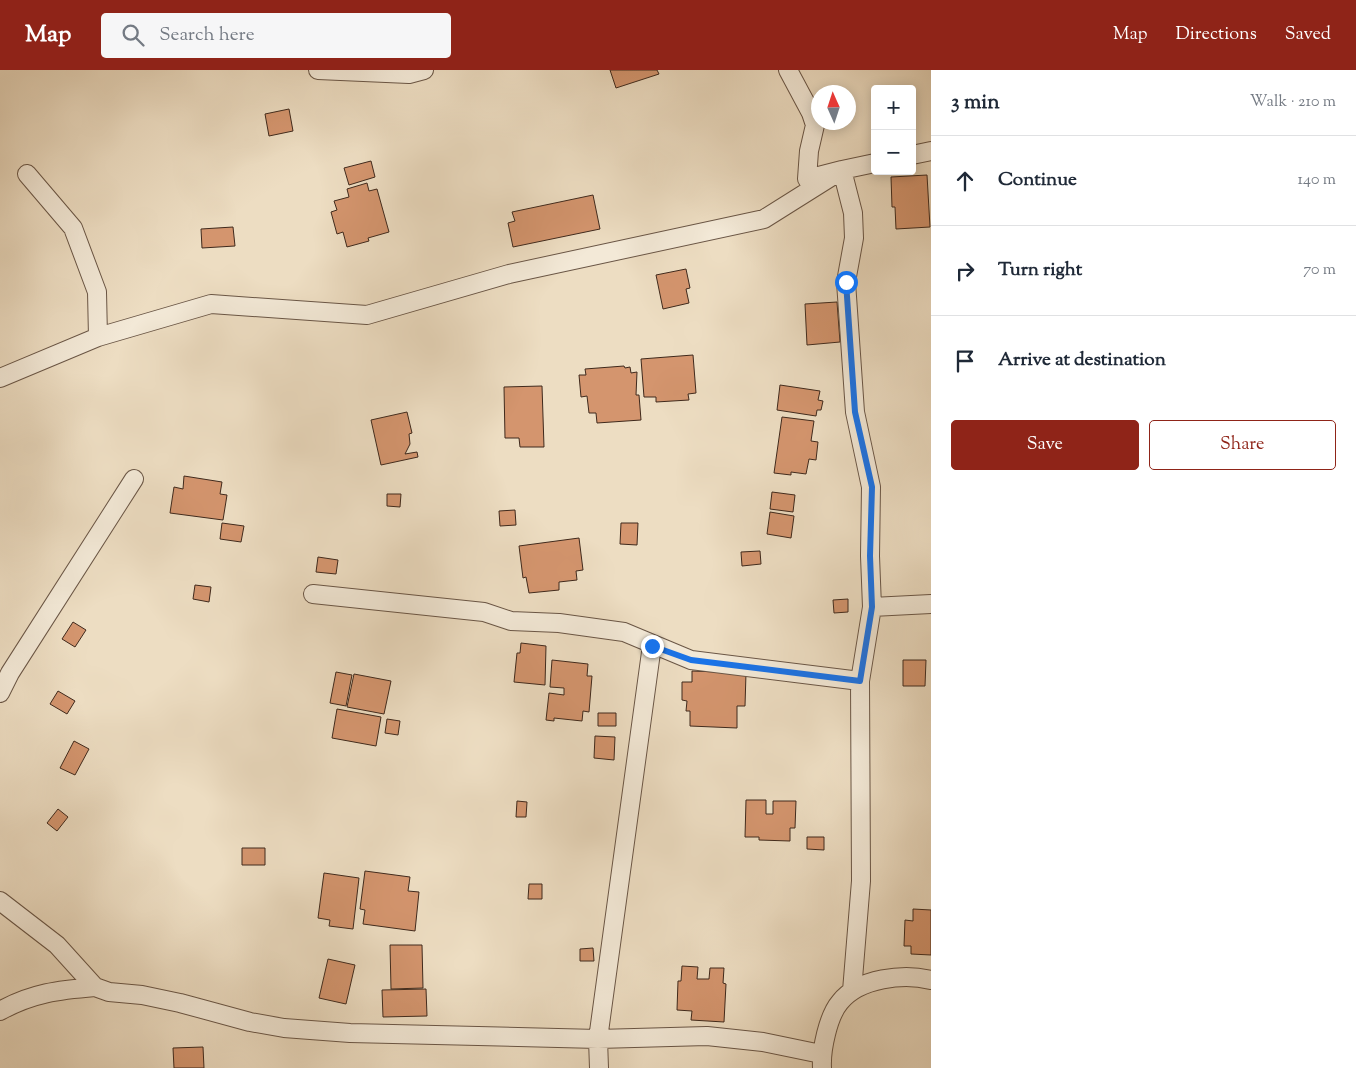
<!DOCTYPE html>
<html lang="en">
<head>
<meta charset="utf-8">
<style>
	:root { --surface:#fff; --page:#f6f6f7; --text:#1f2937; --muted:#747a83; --line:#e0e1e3; --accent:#8f2418 }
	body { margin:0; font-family:"Sorts Mill Goudy",serif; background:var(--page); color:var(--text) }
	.controls { position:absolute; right:15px; top:15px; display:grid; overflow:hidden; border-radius:5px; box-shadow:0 2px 12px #0003 }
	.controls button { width:45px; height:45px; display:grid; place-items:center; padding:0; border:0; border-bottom:1px solid var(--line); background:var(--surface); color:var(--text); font:25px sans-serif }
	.compass { position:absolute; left:811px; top:15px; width:45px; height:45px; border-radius:50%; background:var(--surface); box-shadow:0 2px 12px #0003; rotate:357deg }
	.stop { position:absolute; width:15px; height:15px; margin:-11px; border:4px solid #1a73e8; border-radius:50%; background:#fff }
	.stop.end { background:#1a73e8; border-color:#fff; box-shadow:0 1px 5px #0008 }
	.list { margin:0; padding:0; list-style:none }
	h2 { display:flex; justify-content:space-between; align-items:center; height:65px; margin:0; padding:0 20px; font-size:21px }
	h2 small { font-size:16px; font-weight:400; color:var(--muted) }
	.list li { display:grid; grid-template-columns:32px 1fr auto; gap:15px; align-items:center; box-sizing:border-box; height:90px; padding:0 20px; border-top:1px solid var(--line) }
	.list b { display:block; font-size:19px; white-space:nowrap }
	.list em { font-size:16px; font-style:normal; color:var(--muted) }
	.actions { display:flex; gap:10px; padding:15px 20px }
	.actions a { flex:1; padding:11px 0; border:1px solid var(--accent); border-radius:5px; text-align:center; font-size:18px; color:var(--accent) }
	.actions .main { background:var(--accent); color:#fff }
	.icon { flex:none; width:28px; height:28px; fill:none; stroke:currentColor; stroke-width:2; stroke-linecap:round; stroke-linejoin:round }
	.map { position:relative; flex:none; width:931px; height:998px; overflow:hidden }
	header { display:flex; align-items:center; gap:30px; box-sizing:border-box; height:70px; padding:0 25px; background:var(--accent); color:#fff }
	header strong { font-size:24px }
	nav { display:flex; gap:28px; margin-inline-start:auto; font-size:18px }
	.search { width:350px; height:45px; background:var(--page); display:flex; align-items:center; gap:12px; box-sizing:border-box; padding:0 18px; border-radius:5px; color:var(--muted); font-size:19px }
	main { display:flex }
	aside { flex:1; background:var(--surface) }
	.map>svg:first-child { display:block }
	.building { fill:#d4956e; stroke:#3f291c }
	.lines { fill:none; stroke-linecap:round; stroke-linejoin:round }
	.street-casing { stroke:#6a5646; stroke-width:20 }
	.street { stroke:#f3e9d7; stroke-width:18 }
	.route { stroke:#1a73e8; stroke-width:6 }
</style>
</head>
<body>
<header>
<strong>Map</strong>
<div class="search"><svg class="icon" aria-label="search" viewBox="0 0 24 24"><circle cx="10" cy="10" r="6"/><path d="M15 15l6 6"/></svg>Search here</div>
<nav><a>Map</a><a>Directions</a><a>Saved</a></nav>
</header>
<main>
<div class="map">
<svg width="931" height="998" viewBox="0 0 931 998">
	<rect width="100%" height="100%" fill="#edddc2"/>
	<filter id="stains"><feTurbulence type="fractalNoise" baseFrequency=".004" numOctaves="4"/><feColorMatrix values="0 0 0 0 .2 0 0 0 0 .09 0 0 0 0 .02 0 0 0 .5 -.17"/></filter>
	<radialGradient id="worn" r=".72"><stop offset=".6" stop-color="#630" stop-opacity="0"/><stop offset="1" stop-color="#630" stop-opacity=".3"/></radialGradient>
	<!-- building -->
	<path class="building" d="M610,0H657L659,4L616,18Z
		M289,39L293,61L269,66L265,44Z
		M371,91L375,107L349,115L344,98Z
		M927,105L930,157L896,159L895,137H892L891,107Z
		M367,113L369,121L377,119L389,162L368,168L369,171L347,177L343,162L337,164L331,142L337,140L334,131L349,127L347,119Z
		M593,125L600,159L513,177L508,153L515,151L512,142Z
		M233,157L235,176L202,178L201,159Z
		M686,199L690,218L686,219L689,233L663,239L656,205Z
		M837,232L840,272L807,275L805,234Z
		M693,285L696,323L688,324L689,330L656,332V327H644L641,289Z
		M624,296L625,298L630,297L631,303L637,302L636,325H639L641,350L597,353L596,343H589L587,326L581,327L579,305H586L585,299Z
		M780,315L820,321L818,330L823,331L821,340H817L816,346L777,340Z
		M542,316L544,377H520L519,368H505L504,317Z
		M407,342L412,363L409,364L410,374L405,384L417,382L418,387L381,395L371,350Z
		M782,347L814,351L811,371L818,372L816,390L809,389L806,404L791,402V405L774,403Z
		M184,406L222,412L220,424L227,425L223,450L170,443L174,417L183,419Z
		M772,422L795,425L793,442L770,439Z
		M387,424H401L400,437L387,436Z
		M515,440L516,455L500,456L499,441Z
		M770,442L794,446L791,468L767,464Z
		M222,453L244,456L241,472L220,469Z
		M621,453H638L637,475L620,474Z
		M579,468L583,500L576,501L577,510L559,512V520L529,523L526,507L523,508L519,476Z
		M760,481L761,494L742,496L741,482Z
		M318,487L338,490L336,504L316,502Z
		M195,515L211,517L209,532L193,529Z
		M848,529V542L834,543L833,530Z
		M73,552L86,560L75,577L62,569Z
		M521,573L546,576L545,615L514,612L517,583H520Z
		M552,590L588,594L587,606H592L589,642L583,641L582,651L554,648V651L546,650L549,623L564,625V618L550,617Z
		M903,590H926L925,616H903Z
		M692,601L746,603L745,636H737V658L690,656V641H686L687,631L682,630V612H692Z
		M336,602L352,605L346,636L330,633Z
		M354,604L391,611L384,644L347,637Z
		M58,621L75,631L67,644L50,634Z
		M337,639L381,647L376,676L332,668Z
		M598,643H616V656H598Z
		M387,649L400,651L398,665L385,663Z
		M595,666L615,667L614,690L594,688Z
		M74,671L89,679L75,705L60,698Z
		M746,730H766V744H773V731H796L795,758H790V771L759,770V767H745Z
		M517,731L527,732L526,747H516Z
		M58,739L68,747L57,761L47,753Z
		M807,767H824V780L807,779Z
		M242,778H265V795H242Z
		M365,801L410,807L408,821L419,822L415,861L363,854L365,840L360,839Z
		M324,803L359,808L353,859L329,856L330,850L318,848Z
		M529,814H542V829H528Z
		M913,839L931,840V885L911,884V876H904L905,850L913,851Z
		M390,875H422L423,918L391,919Z
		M593,878L594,891H580V879Z
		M328,889L355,895L346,934L319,928Z
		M682,896L698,897L697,909H709L710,898H724L723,913L726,914L724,952L691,950L692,941L677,940L678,911H681Z
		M426,919L427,946L383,947L382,920Z
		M203,977L204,998H174L173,978Z"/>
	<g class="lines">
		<defs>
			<path id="street" d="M318,0L409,4L424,0
				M788,0L811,43L815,55L809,81L807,109L842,100L853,143L854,168L846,212L855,342L871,417L870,486L872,537L860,611L861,811L852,921
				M912,85L931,81
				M27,104L73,158L97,222L98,267
				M0,308L98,267L211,234L367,245L509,204L764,149L842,100L875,93
				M313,524L484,542L511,551L559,553L624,562L691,590L860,611
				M872,537L931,534
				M0,623L10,603L134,409
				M0,831L57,875L95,917L109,922L142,925L180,933L250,952L284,958L350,963L598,969L707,966L763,972L821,984
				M0,941C32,923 59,920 95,917
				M599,998L598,969L652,575
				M822,998C821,980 828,946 840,932C859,908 904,903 931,910"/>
		</defs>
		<!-- street casing -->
		<use href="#street" class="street-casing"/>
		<!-- street -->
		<use href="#street" class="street"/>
	</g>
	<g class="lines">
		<!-- route -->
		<path class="route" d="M652,576L691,590L860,611L872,537L870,486L872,417L855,342L846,212"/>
	</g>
	<rect width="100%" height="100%" filter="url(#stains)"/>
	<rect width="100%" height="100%" fill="url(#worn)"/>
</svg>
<div class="controls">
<button>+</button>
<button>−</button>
</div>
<svg class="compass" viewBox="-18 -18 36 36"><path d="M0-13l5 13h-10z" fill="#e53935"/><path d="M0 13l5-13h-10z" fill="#747a83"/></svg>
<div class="stop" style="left:846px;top:212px"></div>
<div class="stop end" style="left:652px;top:576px"></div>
</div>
<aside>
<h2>3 min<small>Walk · 210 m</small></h2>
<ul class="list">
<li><svg class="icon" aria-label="ahead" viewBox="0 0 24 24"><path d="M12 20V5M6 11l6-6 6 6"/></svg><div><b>Continue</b></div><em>140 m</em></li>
<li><svg class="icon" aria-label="right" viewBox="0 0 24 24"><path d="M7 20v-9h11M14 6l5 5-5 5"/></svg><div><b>Turn right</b></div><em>70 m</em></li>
<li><svg class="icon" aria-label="arrive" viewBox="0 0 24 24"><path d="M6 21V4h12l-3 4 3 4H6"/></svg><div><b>Arrive at destination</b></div></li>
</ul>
<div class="actions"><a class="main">Save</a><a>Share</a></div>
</aside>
</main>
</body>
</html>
